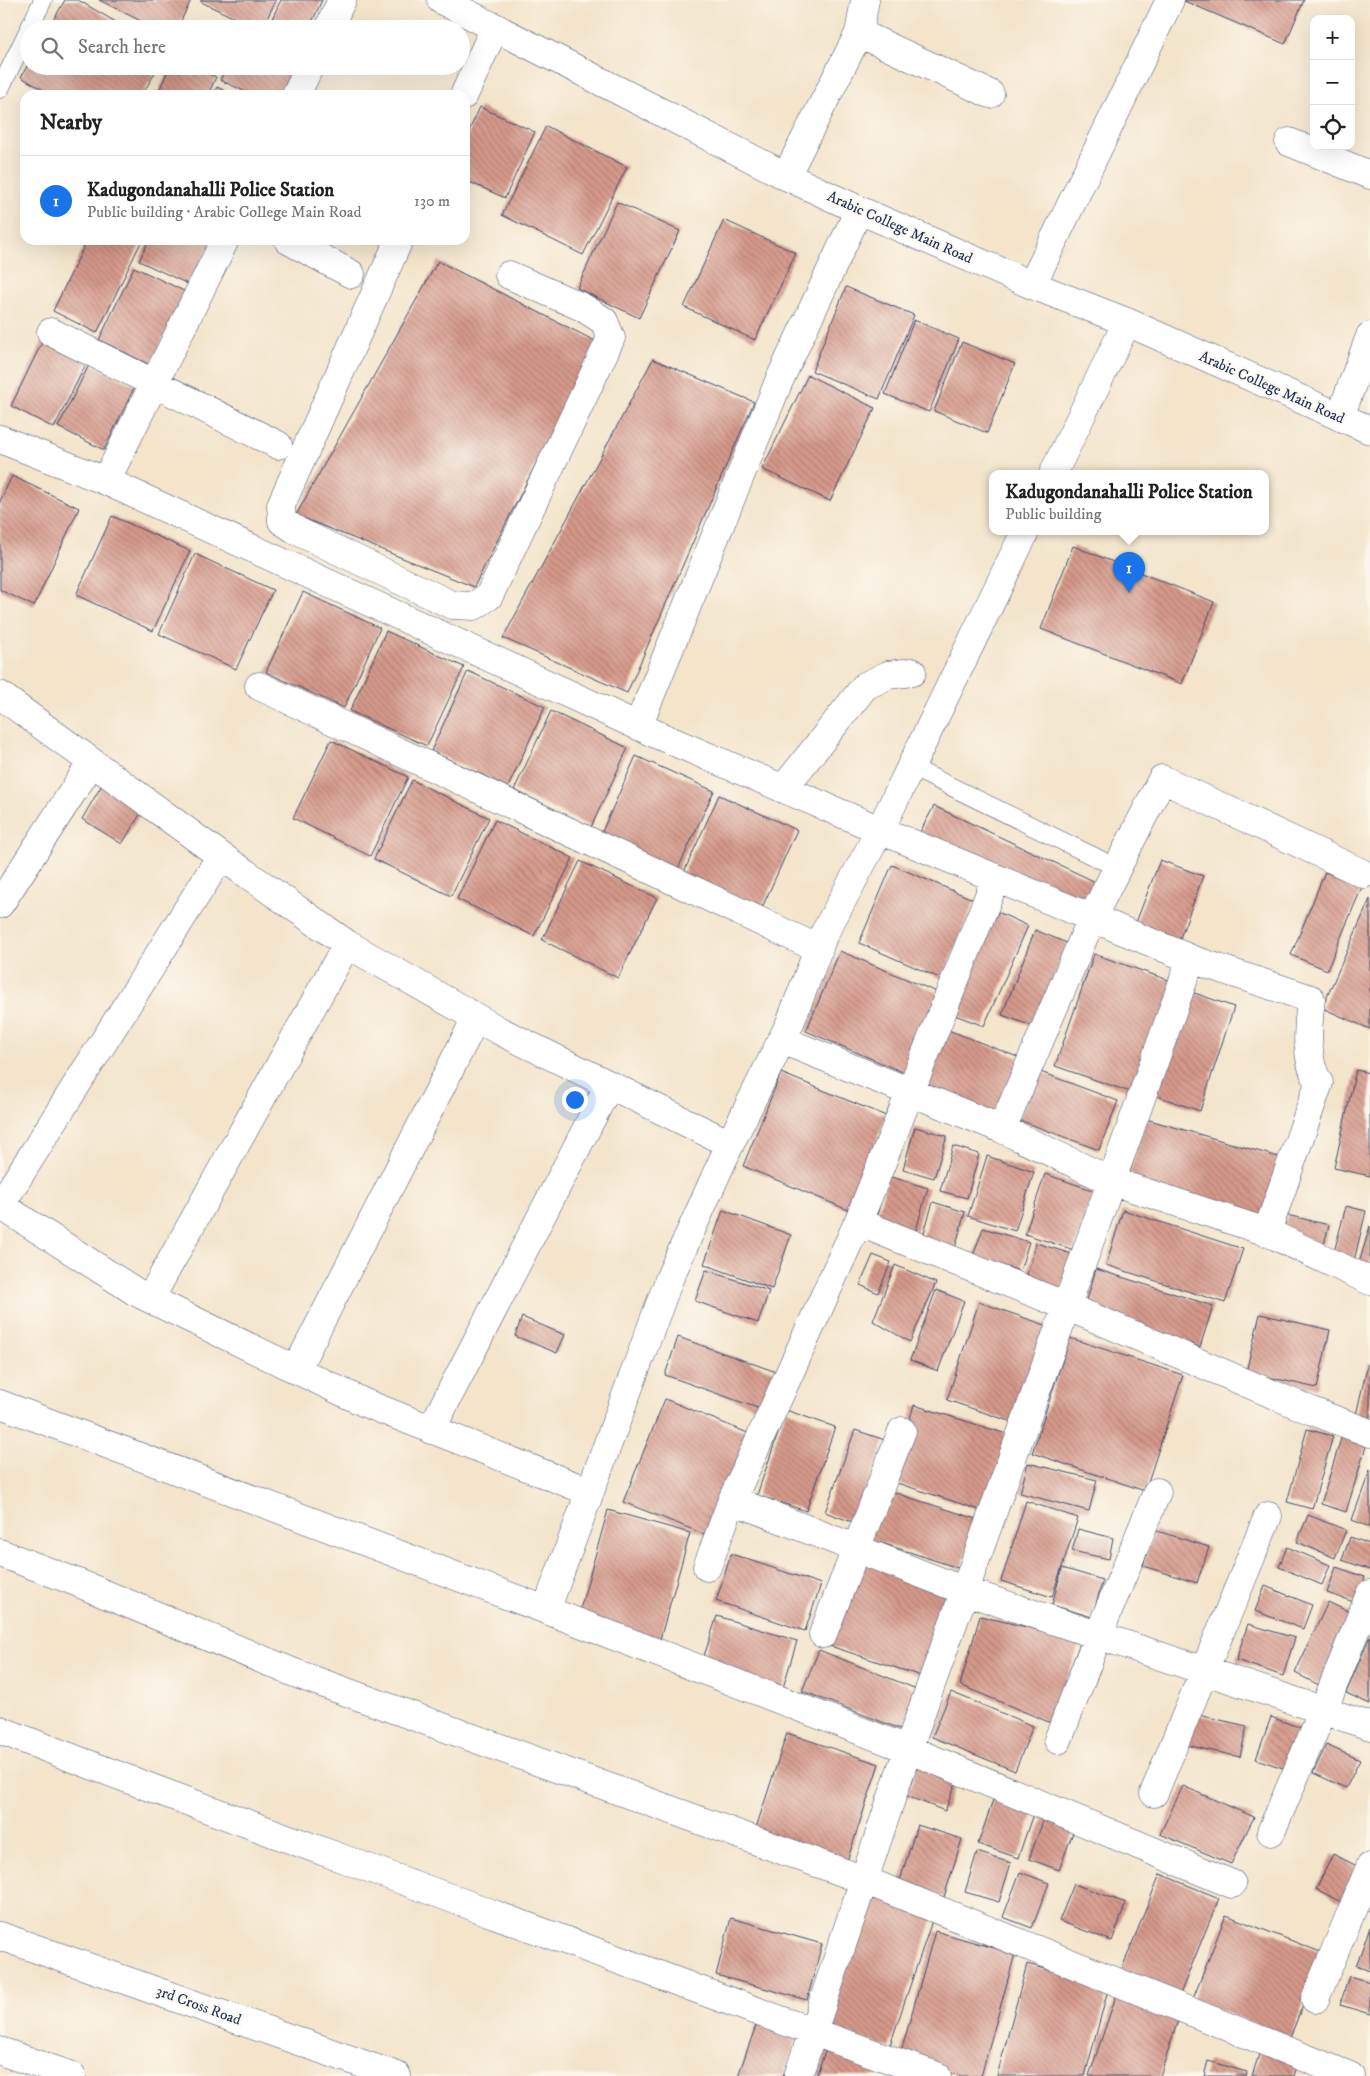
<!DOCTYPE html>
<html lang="en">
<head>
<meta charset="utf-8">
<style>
	:root { --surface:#fff; --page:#f6f6f6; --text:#202124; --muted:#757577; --line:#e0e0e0; --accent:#1a73e8 }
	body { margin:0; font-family:"IM FELL DW Pica",serif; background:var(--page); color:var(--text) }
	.controls { position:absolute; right:15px; top:15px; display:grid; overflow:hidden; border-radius:10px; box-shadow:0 5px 20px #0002 }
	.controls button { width:45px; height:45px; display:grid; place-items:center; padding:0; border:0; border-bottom:1px solid var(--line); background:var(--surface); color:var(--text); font:25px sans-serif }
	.you { position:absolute; left:574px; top:1099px; width:18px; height:18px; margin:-12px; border:4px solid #fff; border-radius:50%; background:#1a73e8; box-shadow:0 0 0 8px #1a73e833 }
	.badge { display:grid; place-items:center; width:32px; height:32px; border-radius:50%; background:var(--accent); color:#fff; font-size:16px; font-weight:700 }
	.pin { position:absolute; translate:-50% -41px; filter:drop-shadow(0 1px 2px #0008) }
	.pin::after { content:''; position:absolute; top:26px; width:18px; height:15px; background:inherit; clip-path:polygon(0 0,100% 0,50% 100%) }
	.popup { position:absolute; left:989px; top:470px; width:280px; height:65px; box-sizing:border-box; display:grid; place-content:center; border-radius:10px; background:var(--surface); filter:drop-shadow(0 1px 4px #0005); font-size:16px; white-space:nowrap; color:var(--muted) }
	.popup b { font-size:19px; color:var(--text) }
	.popup::after { content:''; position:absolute; left:50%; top:100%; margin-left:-10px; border:10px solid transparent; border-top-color:var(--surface) }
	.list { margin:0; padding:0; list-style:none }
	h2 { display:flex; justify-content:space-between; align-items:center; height:65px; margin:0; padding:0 20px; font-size:21px }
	h2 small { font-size:16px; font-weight:400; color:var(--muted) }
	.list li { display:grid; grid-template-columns:32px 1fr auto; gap:15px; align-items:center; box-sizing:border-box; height:90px; padding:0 20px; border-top:1px solid var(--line) }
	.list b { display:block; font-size:19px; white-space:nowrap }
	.list p { margin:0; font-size:16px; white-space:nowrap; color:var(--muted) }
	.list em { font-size:16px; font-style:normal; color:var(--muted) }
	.icon { flex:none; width:28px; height:28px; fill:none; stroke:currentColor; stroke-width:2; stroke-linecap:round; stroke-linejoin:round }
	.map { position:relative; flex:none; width:1370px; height:2076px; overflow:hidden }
	.search { position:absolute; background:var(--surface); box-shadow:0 5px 20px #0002; left:20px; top:20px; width:450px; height:55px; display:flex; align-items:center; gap:12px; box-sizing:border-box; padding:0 18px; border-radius:28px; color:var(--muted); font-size:19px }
	.panel { position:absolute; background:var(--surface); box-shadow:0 5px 20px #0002; left:20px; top:90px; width:450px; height:155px; border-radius:15px }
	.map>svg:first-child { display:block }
	.building { fill:url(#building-back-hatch) }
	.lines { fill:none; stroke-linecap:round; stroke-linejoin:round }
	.lane-casing { stroke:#3b4a6e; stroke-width:19 }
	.street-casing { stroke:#3b4a6e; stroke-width:29 }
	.secondary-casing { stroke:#3b4a6e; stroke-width:29 }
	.lane { stroke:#fff; stroke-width:18 }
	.street { stroke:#fff; stroke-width:28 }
	.secondary { stroke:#fff; stroke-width:28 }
	.labels { text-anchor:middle; stroke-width:4.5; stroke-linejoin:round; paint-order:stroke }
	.street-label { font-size:15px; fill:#1b2f5e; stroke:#fbf7ec }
</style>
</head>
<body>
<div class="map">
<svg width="1370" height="2076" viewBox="0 0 1370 2076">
	<defs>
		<pattern id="building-back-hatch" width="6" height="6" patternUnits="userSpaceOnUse" patternTransform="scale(1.25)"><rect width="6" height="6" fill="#d6998a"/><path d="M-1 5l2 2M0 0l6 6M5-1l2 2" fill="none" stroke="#ad7d74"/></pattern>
	</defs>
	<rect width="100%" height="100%" fill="#fbf7ec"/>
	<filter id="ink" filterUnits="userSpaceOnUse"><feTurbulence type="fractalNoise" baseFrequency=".02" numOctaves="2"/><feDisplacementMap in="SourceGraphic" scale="10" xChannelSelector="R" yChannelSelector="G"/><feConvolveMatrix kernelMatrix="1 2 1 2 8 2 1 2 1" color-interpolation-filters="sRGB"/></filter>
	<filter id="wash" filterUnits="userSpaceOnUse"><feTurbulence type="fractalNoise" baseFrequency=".0096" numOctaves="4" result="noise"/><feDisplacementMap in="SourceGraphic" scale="20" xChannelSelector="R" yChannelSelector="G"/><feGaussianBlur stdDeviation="1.12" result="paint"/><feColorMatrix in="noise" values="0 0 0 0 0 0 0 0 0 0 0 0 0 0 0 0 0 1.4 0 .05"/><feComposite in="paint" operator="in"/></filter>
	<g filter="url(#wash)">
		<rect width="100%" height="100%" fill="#f3e4ca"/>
		<g id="blocks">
			<!-- building -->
			<path class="building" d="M65,0H78L128,29H48Z
				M99,0H191L177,29H157Z
				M201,0H276L262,29H258L201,2Z
				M281,0H322L309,29H267Z
				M1182,0H1304L1285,44Z
				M29,63V66H159L142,95H52L21,77Z
				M170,66H192L216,77L208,95H157Z
				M227,66H296L282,95H253L220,80Z
				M217,87L234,95H213Z
				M480,107L535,132L505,198L465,180V139Z
				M546,126L627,167L583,255L502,215Z
				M617,202L680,231L639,318L577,288Z
				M724,220L796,253L755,340L684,307Z
				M87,240H142L97,333L53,311Z
				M149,240H212L190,285L139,261Z
				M438,261L597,342L474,587L296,515Z
				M134,267L186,292L150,365L99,340Z
				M846,287L914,315L879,399L812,371Z
				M914,320L959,339L929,412L885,394Z
				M43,340L87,362L54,428L11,406Z
				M962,342L1015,364L987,433L934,411Z
				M653,359L754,402L627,693L503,638Z
				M90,363L135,386L104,450L58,427Z
				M808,375L875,408L830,501L762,469Z
				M12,476L79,508L34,606L0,590V501Z
				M112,516L190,551L153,631L76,595Z
				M1073,546L1214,602L1182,684L1041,629Z
				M195,554L273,590L236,669L159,634Z
				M303,592L380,628L344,708L266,672Z
				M386,631L464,667L427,746L350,711Z
				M468,671L545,707L508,787L431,751Z
				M551,711L628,748L591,827L514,790Z
				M331,740L408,777L370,856L293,818Z
				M636,756L714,791L677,871L600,836Z
				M412,780L489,818L451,896L374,859Z
				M103,783L144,808L122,844L82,819Z
				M719,795L797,830L761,910L683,874Z
				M934,806L1098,883L1089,910L918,836Z
				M495,820L573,858L534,936L457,899Z
				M1160,860L1203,876L1179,941L1135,925Z
				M580,861L657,898L618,978L542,940Z
				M892,865L975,900L942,979L859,943Z
				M1325,872L1362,887L1327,970L1291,955Z
				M1370,899V1029L1322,1008Z
				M998,912L1028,926L984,1026L952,1014Z
				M1035,930L1067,943L1035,1027L1002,1015Z
				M840,951L939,993L905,1073L806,1031Z
				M1094,954L1174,982L1136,1094L1055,1066Z
				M1189,991L1234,1007L1200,1111L1154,1095Z
				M943,1028L1020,1058L996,1119L919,1089Z
				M1356,1070L1370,1073V1176L1334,1168Z
				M1038,1071L1118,1101L1099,1150L1019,1120Z
				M781,1073L886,1116L848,1210L743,1166Z
				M1146,1119L1282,1158L1265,1219L1128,1179Z
				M915,1127L947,1136L934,1178L903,1169Z
				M953,1146L979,1154L967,1198L940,1191Z
				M987,1156L1034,1172L1015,1231L968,1216Z
				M1045,1174L1095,1191L1074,1250L1025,1234Z
				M888,1176L928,1188L916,1230L876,1219Z
				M933,1202L965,1212L954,1252L921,1243Z
				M1346,1206L1366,1211L1354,1261L1333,1256Z
				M723,1210L791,1235L772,1289L704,1264Z
				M1123,1210L1243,1249L1225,1303L1106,1265Z
				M1287,1215L1329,1225L1324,1244L1283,1234Z
				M1370,1226V1274L1357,1270Z
				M983,1228L1029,1242L1020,1271L973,1256Z
				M1036,1243L1072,1254L1060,1293L1025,1282Z
				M873,1255L891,1262L878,1293L860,1285Z
				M895,1265L936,1283L910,1342L873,1321Z
				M1096,1269L1213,1306L1200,1347L1084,1310Z
				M706,1270L769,1291L758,1323L695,1301Z
				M936,1290L964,1301L938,1371L910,1360Z
				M979,1302L1048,1326L1015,1423L947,1400Z
				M1260,1314L1330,1330L1317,1388L1246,1372Z
				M522,1317L565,1335L557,1353L515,1336Z
				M678,1337L782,1374L769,1412L665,1375Z
				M1070,1338L1183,1375L1145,1491L1032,1453Z
				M1368,1363H1370V1418L1356,1415Z
				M665,1399L755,1436L714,1538L623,1502Z
				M914,1405L1010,1435L986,1512L891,1481Z
				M786,1410L835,1427L806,1511L757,1495Z
				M1307,1429L1333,1436L1312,1509L1287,1502Z
				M855,1430L885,1440L855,1523L825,1512Z
				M1342,1435L1367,1443L1346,1512L1321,1504Z
				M1028,1463L1097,1480L1089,1511L1020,1493Z
				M1370,1470V1527L1352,1520Z
				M886,1490L977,1519L961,1569L870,1539Z
				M1026,1501L1078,1518L1052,1597L1001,1581Z
				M608,1510L690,1533L659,1643L577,1620Z
				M1308,1515L1346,1530L1335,1558L1297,1542Z
				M1078,1529L1113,1538L1109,1559L1072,1551Z
				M1154,1530L1209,1547L1197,1583L1143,1566Z
				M1350,1537L1370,1544V1570L1342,1560Z
				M1287,1547L1330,1565L1322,1585L1279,1567Z
				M731,1554L821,1584L805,1631L716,1601Z
				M857,1555L951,1587L921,1676L827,1645Z
				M1336,1567L1365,1577L1357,1603L1327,1593Z
				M1062,1568L1103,1580L1092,1617L1052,1605Z
				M1265,1586L1312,1605L1303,1629L1255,1611Z
				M1328,1602L1356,1615L1323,1687L1295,1673Z
				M717,1616L797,1641L782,1691L701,1665Z
				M980,1616L1081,1640L1051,1723L960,1685Z
				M1248,1624L1295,1638L1283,1676L1236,1660Z
				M1370,1636V1704L1346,1693Z
				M819,1650L919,1690L903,1730L802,1691Z
				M951,1692L1033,1726L1015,1771L932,1737Z
				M1194,1714L1247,1726L1240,1757L1186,1745Z
				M1271,1717L1301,1728L1286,1769L1256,1759Z
				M787,1733L879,1764L846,1864L754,1834Z
				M1326,1745L1360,1760L1346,1788L1313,1773Z
				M918,1765L957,1780L945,1811L907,1796Z
				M1183,1786L1254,1817L1231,1864L1160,1834Z
				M994,1797L1034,1811L1018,1858L978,1844Z
				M1045,1816L1075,1827L1059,1870L1029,1859Z
				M917,1825L962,1839L944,1897L899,1884Z
				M977,1852L1011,1863L999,1902L965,1892Z
				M1333,1854L1361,1868L1343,1903L1316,1889Z
				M1020,1872L1049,1883L1032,1928L1003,1917Z
				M1160,1874L1219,1898L1180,1994L1121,1971Z
				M1074,1884L1126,1903L1112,1941L1059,1921Z
				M867,1889L935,1912L889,2048L821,2025Z
				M1226,1915L1323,1953L1290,2038L1193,1999Z
				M731,1918L822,1944L807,2000L716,1975Z
				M1370,1927V1971L1356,1966Z
				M935,1931L1015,1954L981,2076H961L899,2059Z
				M1027,1964L1109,1986L1085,2076H997Z
				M1349,1976L1370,1982V2014L1340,2005Z
				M1116,1996L1179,2017L1160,2076H1089Z
				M758,2020L799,2034L783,2076H738Z
				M1261,2048L1299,2061L1294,2076H1252Z
				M826,2049L900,2076H816Z
				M1208,2061L1247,2072L1246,2076H1204Z"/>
		</g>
	</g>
	<g filter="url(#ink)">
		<use href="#blocks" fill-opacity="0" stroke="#3b4a6e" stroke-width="1"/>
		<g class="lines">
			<defs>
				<path id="lane" d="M29,29L43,0
					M0,89L29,29
					M911,767L1101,860"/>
				<path id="street" d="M328,29L342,0
					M859,33L990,94
					M296,95L310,66
					M464,95L495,27
					M1289,142L1370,175
					M786,176L859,33L865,0
					M288,240L351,274
					M399,240L281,505L282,521L299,532L452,605L474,606L489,596L611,338L604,321L582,307L509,275
					M1032,285L1170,0
					M51,332L278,445
					M1340,417L1370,336
					M0,439L106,481L660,736L880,830L1191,959L908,1749L798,2076
					M1053,474L1127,322
					M106,481L225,240
					M259,686L819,949
					M0,695L221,856L347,944L498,1030L730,1144
					M638,726L779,381L859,210
					M783,789L865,686L888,675L912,672
					M1364,874L1162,779L1092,918L1002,1129L1111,1181L1267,1232L1370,1281
					M0,904L92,762
					M1191,959L1311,999C1308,1026 1304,1058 1319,1083L1267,1232
					M782,1040L1002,1129
					M0,1205L136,1292L150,1299L365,1403L590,1492
					M0,1206L221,856
					M858,1222L1066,1306L1312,1411L1370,1433
					M150,1299L347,944
					M296,1370L476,1018
					M0,1404L546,1610L908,1749L1232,1884
					M431,1430L609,1085
					M732,1500L965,1591L1370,1726
					M0,1553L76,1582L297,1674L864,1880L1350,2076
					M707,1567L732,1500L858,1222L996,878
					M546,1610L670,1277L730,1144L790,1023L824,934L880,830L1025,532
					M823,1634L902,1431
					M0,1730C165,1795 332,1854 499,1916C645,1969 790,2025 937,2076
					M1058,1740L1098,1636L1157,1492
					M1154,1793L1268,1516
					M1271,1832L1323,1711L1370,1594
					M0,1936L397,2076
					M1315,1999L1370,1867
					M0,2051L72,2076"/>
				<path id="secondary" d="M441,0L786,176L859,210L1032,285L1127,322L1370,430"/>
			</defs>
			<!-- lane casing -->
			<use href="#lane" class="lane-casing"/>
			<!-- street casing -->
			<use href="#street" class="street-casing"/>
			<!-- secondary casing -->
			<use href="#secondary" class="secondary-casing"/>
			<!-- lane -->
			<use href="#lane" class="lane"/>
			<!-- street -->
			<use href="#street" class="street"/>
			<!-- secondary -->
			<use href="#secondary" class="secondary"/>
		</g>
	</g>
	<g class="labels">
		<!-- street labels -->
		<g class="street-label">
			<text transform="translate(900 227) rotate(24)" y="5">Arabic College Main Road</text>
			<text transform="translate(1272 387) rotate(24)" y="5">Arabic College Main Road</text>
			<text transform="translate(199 2005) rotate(20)" y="5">3rd Cross Road</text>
		</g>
	</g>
</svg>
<div class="controls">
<button>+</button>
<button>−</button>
<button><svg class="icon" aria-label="locate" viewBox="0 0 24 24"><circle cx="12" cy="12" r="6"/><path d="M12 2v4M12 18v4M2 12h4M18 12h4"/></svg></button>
</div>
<div class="you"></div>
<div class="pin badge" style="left:1129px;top:593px">1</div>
<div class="popup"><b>Kadugondanahalli Police Station</b>Public building</div>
<div class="search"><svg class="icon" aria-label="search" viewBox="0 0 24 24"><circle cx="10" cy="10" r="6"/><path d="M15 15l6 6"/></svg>Search here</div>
<section class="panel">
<h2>Nearby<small></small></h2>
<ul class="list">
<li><span class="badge">1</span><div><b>Kadugondanahalli Police Station</b><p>Public building · Arabic College Main Road</p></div><em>130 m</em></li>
</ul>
</section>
</div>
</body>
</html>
